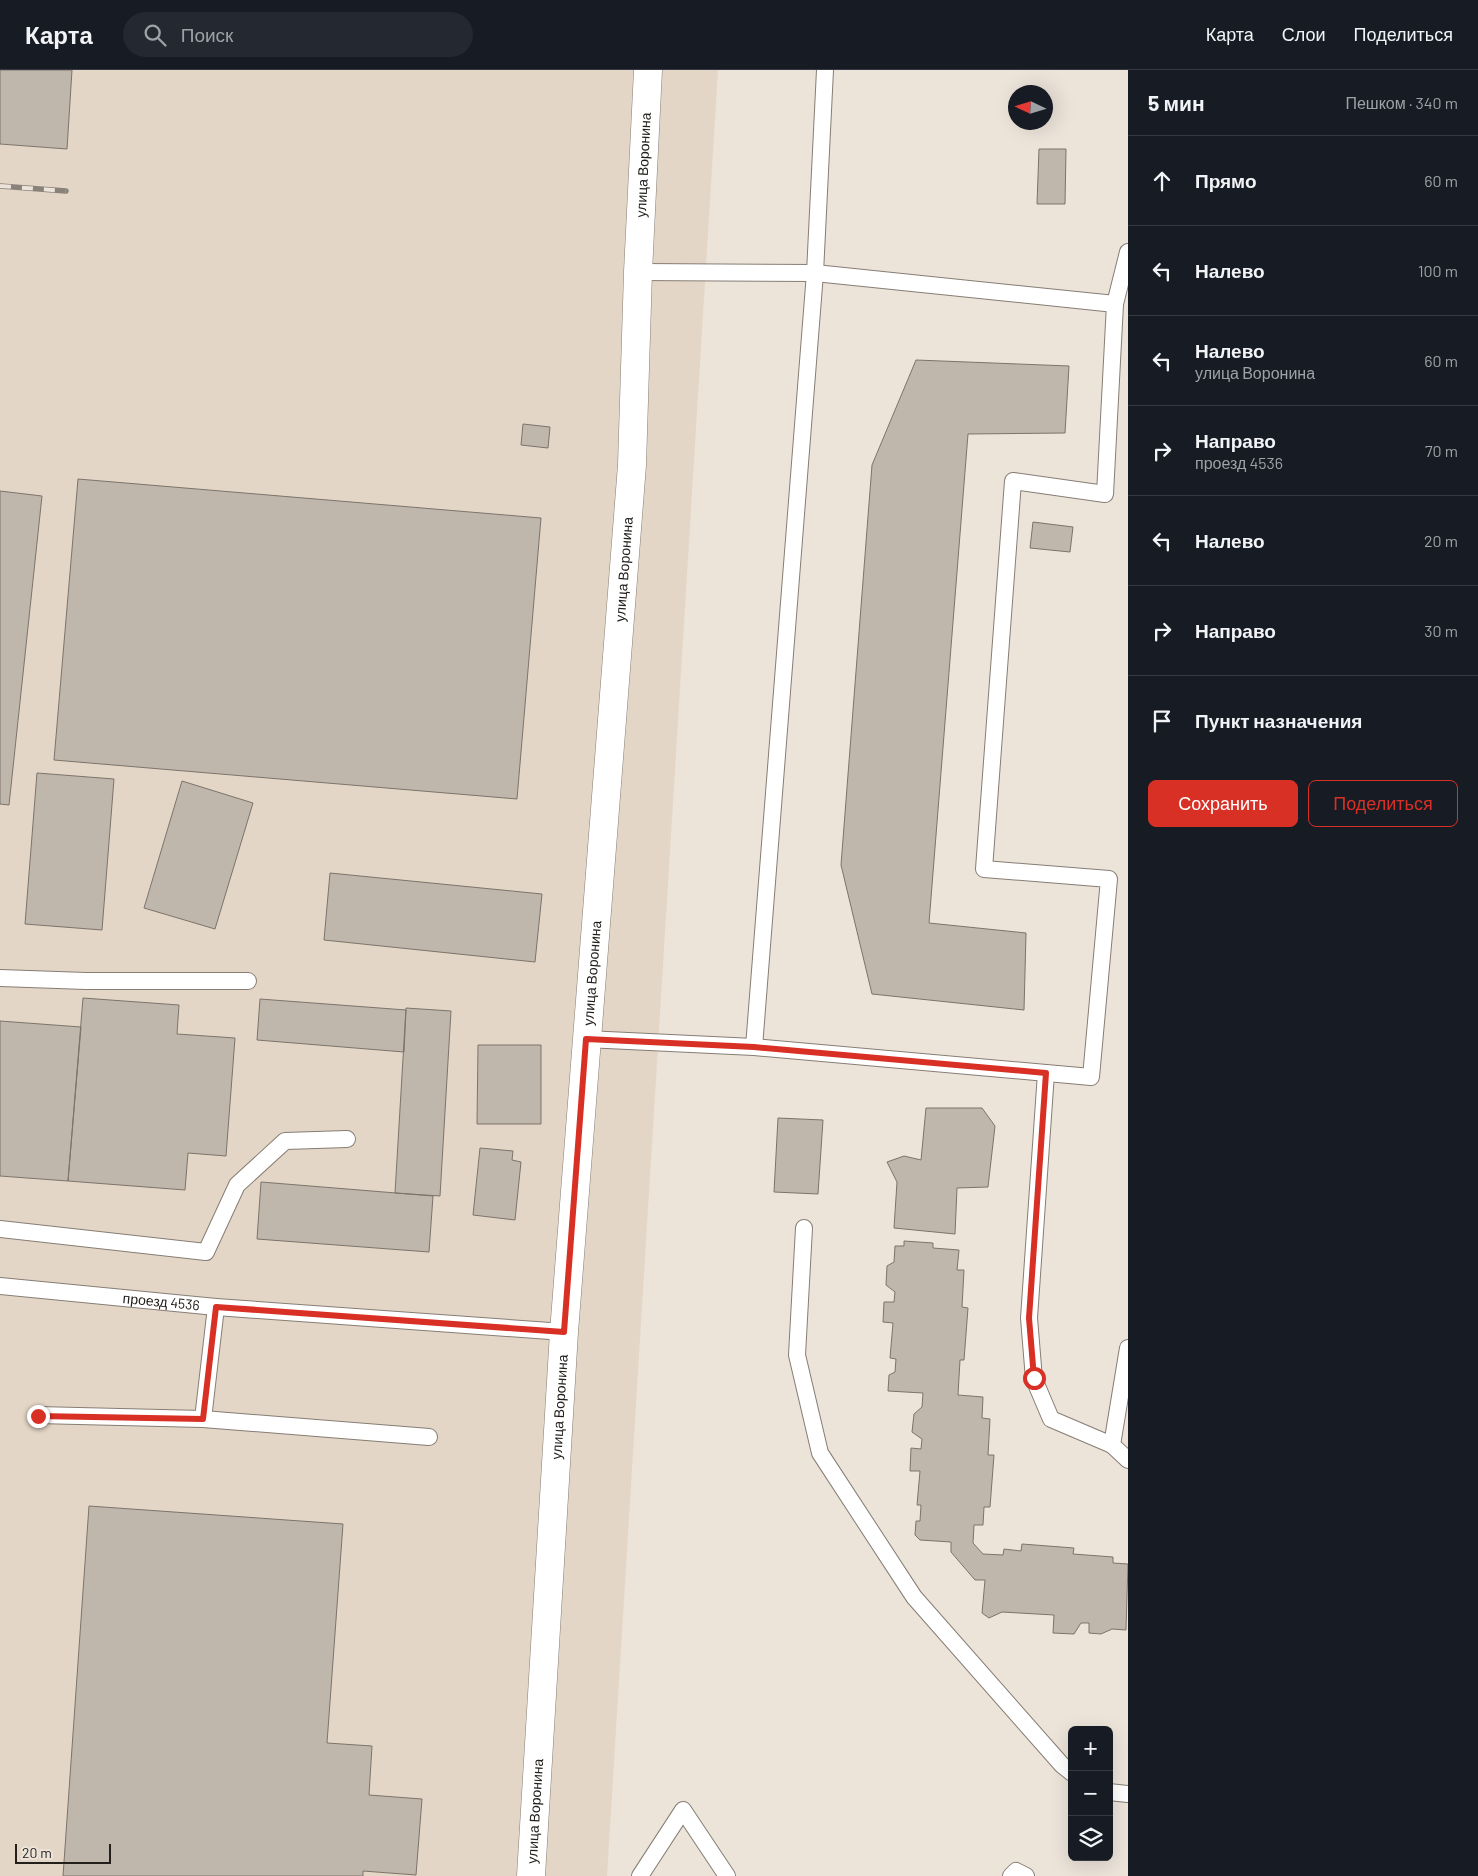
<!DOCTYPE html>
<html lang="ru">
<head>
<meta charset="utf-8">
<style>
	:root { --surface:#171b24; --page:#242831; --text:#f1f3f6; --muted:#9ea1a6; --line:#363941; --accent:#d93025 }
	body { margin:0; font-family:Barlow,sans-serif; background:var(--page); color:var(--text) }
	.controls { position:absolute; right:15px; bottom:15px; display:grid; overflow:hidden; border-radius:8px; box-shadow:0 5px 20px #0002 }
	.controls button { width:45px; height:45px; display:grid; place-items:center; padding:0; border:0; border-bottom:1px solid var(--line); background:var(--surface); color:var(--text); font:25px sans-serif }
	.compass { position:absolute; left:1008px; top:15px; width:45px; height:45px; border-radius:50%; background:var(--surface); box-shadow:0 5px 20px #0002; rotate:274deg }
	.scale { position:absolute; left:15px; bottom:12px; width:96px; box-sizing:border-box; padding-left:5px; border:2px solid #23201c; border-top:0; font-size:14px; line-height:18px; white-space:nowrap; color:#23201c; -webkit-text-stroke:4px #ece3d9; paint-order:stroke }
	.stop { position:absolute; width:15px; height:15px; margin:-11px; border:4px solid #d93025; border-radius:50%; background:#fff }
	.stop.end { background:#d93025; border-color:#fff; box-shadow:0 1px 5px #0008 }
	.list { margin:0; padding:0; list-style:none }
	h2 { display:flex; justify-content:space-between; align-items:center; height:65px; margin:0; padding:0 20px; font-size:21px }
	h2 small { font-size:16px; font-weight:400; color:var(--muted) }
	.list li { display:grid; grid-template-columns:32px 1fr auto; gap:15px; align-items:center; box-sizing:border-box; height:90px; padding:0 20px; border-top:1px solid var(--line) }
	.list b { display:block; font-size:19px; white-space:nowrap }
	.list p { margin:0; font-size:16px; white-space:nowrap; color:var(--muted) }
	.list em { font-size:16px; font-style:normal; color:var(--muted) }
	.actions { display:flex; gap:10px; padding:15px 20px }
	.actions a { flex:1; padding:11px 0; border:1px solid var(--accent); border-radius:8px; text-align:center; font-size:18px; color:var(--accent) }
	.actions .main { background:var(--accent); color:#fff }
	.icon { flex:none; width:28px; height:28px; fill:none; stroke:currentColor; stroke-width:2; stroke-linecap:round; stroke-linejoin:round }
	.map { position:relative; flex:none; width:1128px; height:1806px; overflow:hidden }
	header { display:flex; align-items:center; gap:30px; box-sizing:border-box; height:70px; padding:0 25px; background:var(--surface); border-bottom:1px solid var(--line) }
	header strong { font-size:24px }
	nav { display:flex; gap:28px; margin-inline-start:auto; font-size:18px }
	.search { width:350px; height:45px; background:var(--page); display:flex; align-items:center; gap:12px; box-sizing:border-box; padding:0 18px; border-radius:28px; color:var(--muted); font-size:19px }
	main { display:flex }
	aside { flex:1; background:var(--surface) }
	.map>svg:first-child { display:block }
	.built { fill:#e4d6c6 }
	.building { fill:#bfb6ac; stroke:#7c746b }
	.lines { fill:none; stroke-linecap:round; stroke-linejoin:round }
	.lane-casing { stroke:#867d74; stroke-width:18 }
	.street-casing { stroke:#867d74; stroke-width:29 }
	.lane { stroke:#fff; stroke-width:16 }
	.street { stroke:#fff; stroke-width:28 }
	.rail-casing { stroke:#88827b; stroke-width:5.5 }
	.rail { stroke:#ece3d9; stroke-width:4; stroke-dasharray:11; stroke-linecap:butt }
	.route { stroke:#d93025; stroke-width:6 }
	.labels { text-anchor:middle; stroke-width:4; stroke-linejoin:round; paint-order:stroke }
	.street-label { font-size:14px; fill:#23201c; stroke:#ece3d9 }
</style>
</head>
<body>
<header>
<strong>Карта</strong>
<div class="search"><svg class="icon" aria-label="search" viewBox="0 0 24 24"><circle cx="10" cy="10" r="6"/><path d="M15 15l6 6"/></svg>Поиск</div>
<nav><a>Карта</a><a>Слои</a><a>Поделиться</a></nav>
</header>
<main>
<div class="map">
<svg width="1128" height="1806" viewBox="0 0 1128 1806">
	<rect width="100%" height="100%" fill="#ece3d9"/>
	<!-- built -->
	<path class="built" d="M0,0H718L607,1806H0Z"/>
	<!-- building -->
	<path class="building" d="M0,0H72L67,79L0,74Z
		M1039,79H1066L1065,134H1037Z
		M916,290L1069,296L1065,363L968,364L929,853L1026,863L1024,940L872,924L841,795L872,395Z
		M523,354L550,357L548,378L521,375Z
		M78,409L541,448L517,729L54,690Z
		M0,421L42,426L9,735L0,734Z
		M1033,452L1073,457L1070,482L1030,478Z
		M37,703L114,709L102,860L25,854Z
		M182,711L253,733L215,859L144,838Z
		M330,803L542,824L535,892L324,870Z
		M83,928L179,935L177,964L235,968L226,1086L188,1083L185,1120L68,1111Z
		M260,929L406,940L404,982L257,970Z
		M406,938L451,941L440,1126L395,1123Z
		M0,951L81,957L68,1111L0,1106Z
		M478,975H541V1054H477Z
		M926,1038H982L995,1056L988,1117L957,1118L955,1164L894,1158L897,1112L887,1092L904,1086L921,1090Z
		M778,1048L823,1050L818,1124L774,1122Z
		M480,1078L513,1081L512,1090L521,1092L515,1150L473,1145Z
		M261,1112L433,1126L429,1182L257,1169Z
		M904,1171L933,1173V1178L959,1180L957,1200H964L962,1237L968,1238L964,1290H960L958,1325L983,1327L982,1348L990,1349L988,1385H994L990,1437H984L983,1455H974L973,1473L983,1484L1003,1485L1004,1479L1021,1481L1022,1474L1074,1478L1073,1484L1113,1487V1493L1128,1494L1126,1560L1112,1559L1101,1564L1089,1563V1553H1081L1074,1564L1053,1563L1054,1545L1002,1542L989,1548L982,1543L985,1510H975L951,1482V1472L920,1470L915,1465L916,1451H920L921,1435H917L920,1401H910L911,1378L921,1379L922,1369L912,1362L914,1344L922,1337L923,1323L888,1321L889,1305L895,1302L896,1289L890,1288L893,1253L883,1252L884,1232H894L895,1222L886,1215L887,1196L894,1192L895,1176H904Z
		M89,1436L343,1454L327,1673L372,1676L369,1725L422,1729L416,1805L363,1801V1806H63Z"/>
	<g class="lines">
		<defs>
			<g id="lane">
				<path d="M638,202L815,203L1115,234L1128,182"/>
				<path d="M0,908L86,911H248"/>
				<path d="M586,969L754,977L815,203L825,0"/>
				<path d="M754,977L1091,1007L1109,809L984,799L1013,411L1105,424L1115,234"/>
				<path d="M1046,1003L1029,1248L1034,1309L1051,1349L1112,1375"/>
				<path d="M804,1158L797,1285L820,1383L914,1527L1062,1695L1072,1703"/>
				<path d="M0,1159L206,1182L237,1115L285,1071L347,1069"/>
				<path id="s1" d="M0,1216L216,1237L564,1262"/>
				<path d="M1128,1278L1112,1375L1128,1390"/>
				<path d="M37,1345L203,1349L216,1237"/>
				<path d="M203,1349L429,1367"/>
				<path d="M1109,1722L1128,1724"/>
				<path d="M640,1806L683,1740L727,1806"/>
				<path d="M1011,1806L1016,1801L1026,1806"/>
			</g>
			<g id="street">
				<path id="s2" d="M531,1806L564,1262L632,395L638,202L648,0"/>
			</g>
		</defs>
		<!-- lane casing -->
		<use href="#lane" class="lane-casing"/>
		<!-- street casing -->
		<use href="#street" class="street-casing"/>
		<!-- lane -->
		<use href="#lane" class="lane"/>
		<!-- street -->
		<use href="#street" class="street"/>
		<defs>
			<path id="rail" d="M0,116L66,121"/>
		</defs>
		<!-- rail casing -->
		<use href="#rail" class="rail-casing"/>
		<!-- rail -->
		<use href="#rail" class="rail"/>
	</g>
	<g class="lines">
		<!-- route -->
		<path class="route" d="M38,1346L203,1349L216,1237L564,1262L586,969L754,977L1046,1003L1029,1248L1034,1308"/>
	</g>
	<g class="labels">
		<!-- street labels -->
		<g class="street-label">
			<text dy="5" stroke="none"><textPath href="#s2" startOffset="1715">улица Воронина</textPath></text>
			<text dy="5" stroke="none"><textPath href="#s2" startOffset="1310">улица Воронина</textPath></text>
			<text dy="5" stroke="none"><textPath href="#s2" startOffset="905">улица Воронина</textPath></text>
			<text dy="5" stroke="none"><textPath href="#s1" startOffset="162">проезд 4536</textPath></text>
			<text dy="5" stroke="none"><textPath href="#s2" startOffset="470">улица Воронина</textPath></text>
			<text dy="5" stroke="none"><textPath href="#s2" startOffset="65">улица Воронина</textPath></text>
		</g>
	</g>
</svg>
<div class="controls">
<button>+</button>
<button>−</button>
<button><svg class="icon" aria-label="layers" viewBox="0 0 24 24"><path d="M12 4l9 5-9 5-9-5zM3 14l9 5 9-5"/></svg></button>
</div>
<svg class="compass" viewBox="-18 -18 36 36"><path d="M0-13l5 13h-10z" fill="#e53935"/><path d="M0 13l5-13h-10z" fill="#9ea1a6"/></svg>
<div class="scale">20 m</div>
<div class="stop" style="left:1034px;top:1308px"></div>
<div class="stop end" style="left:38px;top:1346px"></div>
</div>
<aside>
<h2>5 мин<small>Пешком · 340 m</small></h2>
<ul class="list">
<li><svg class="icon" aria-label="ahead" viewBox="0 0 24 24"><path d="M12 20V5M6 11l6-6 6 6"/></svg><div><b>Прямо</b></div><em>60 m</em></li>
<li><svg class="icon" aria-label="left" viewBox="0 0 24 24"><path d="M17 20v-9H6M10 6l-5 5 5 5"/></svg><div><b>Налево</b></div><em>100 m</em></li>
<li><svg class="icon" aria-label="left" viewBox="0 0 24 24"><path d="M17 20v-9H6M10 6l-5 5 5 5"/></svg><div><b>Налево</b><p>улица Воронина</p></div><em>60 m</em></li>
<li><svg class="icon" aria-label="right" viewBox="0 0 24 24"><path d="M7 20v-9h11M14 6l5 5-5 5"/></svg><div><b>Направо</b><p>проезд 4536</p></div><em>70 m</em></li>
<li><svg class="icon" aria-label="left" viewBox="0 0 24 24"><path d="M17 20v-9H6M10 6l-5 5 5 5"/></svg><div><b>Налево</b></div><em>20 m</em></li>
<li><svg class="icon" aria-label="right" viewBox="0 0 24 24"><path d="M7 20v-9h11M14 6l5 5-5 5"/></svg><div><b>Направо</b></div><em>30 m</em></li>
<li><svg class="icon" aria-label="arrive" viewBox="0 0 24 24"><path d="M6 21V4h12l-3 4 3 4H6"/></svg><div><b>Пункт назначения</b></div></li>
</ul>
<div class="actions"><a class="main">Сохранить</a><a>Поделиться</a></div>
</aside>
</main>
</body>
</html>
